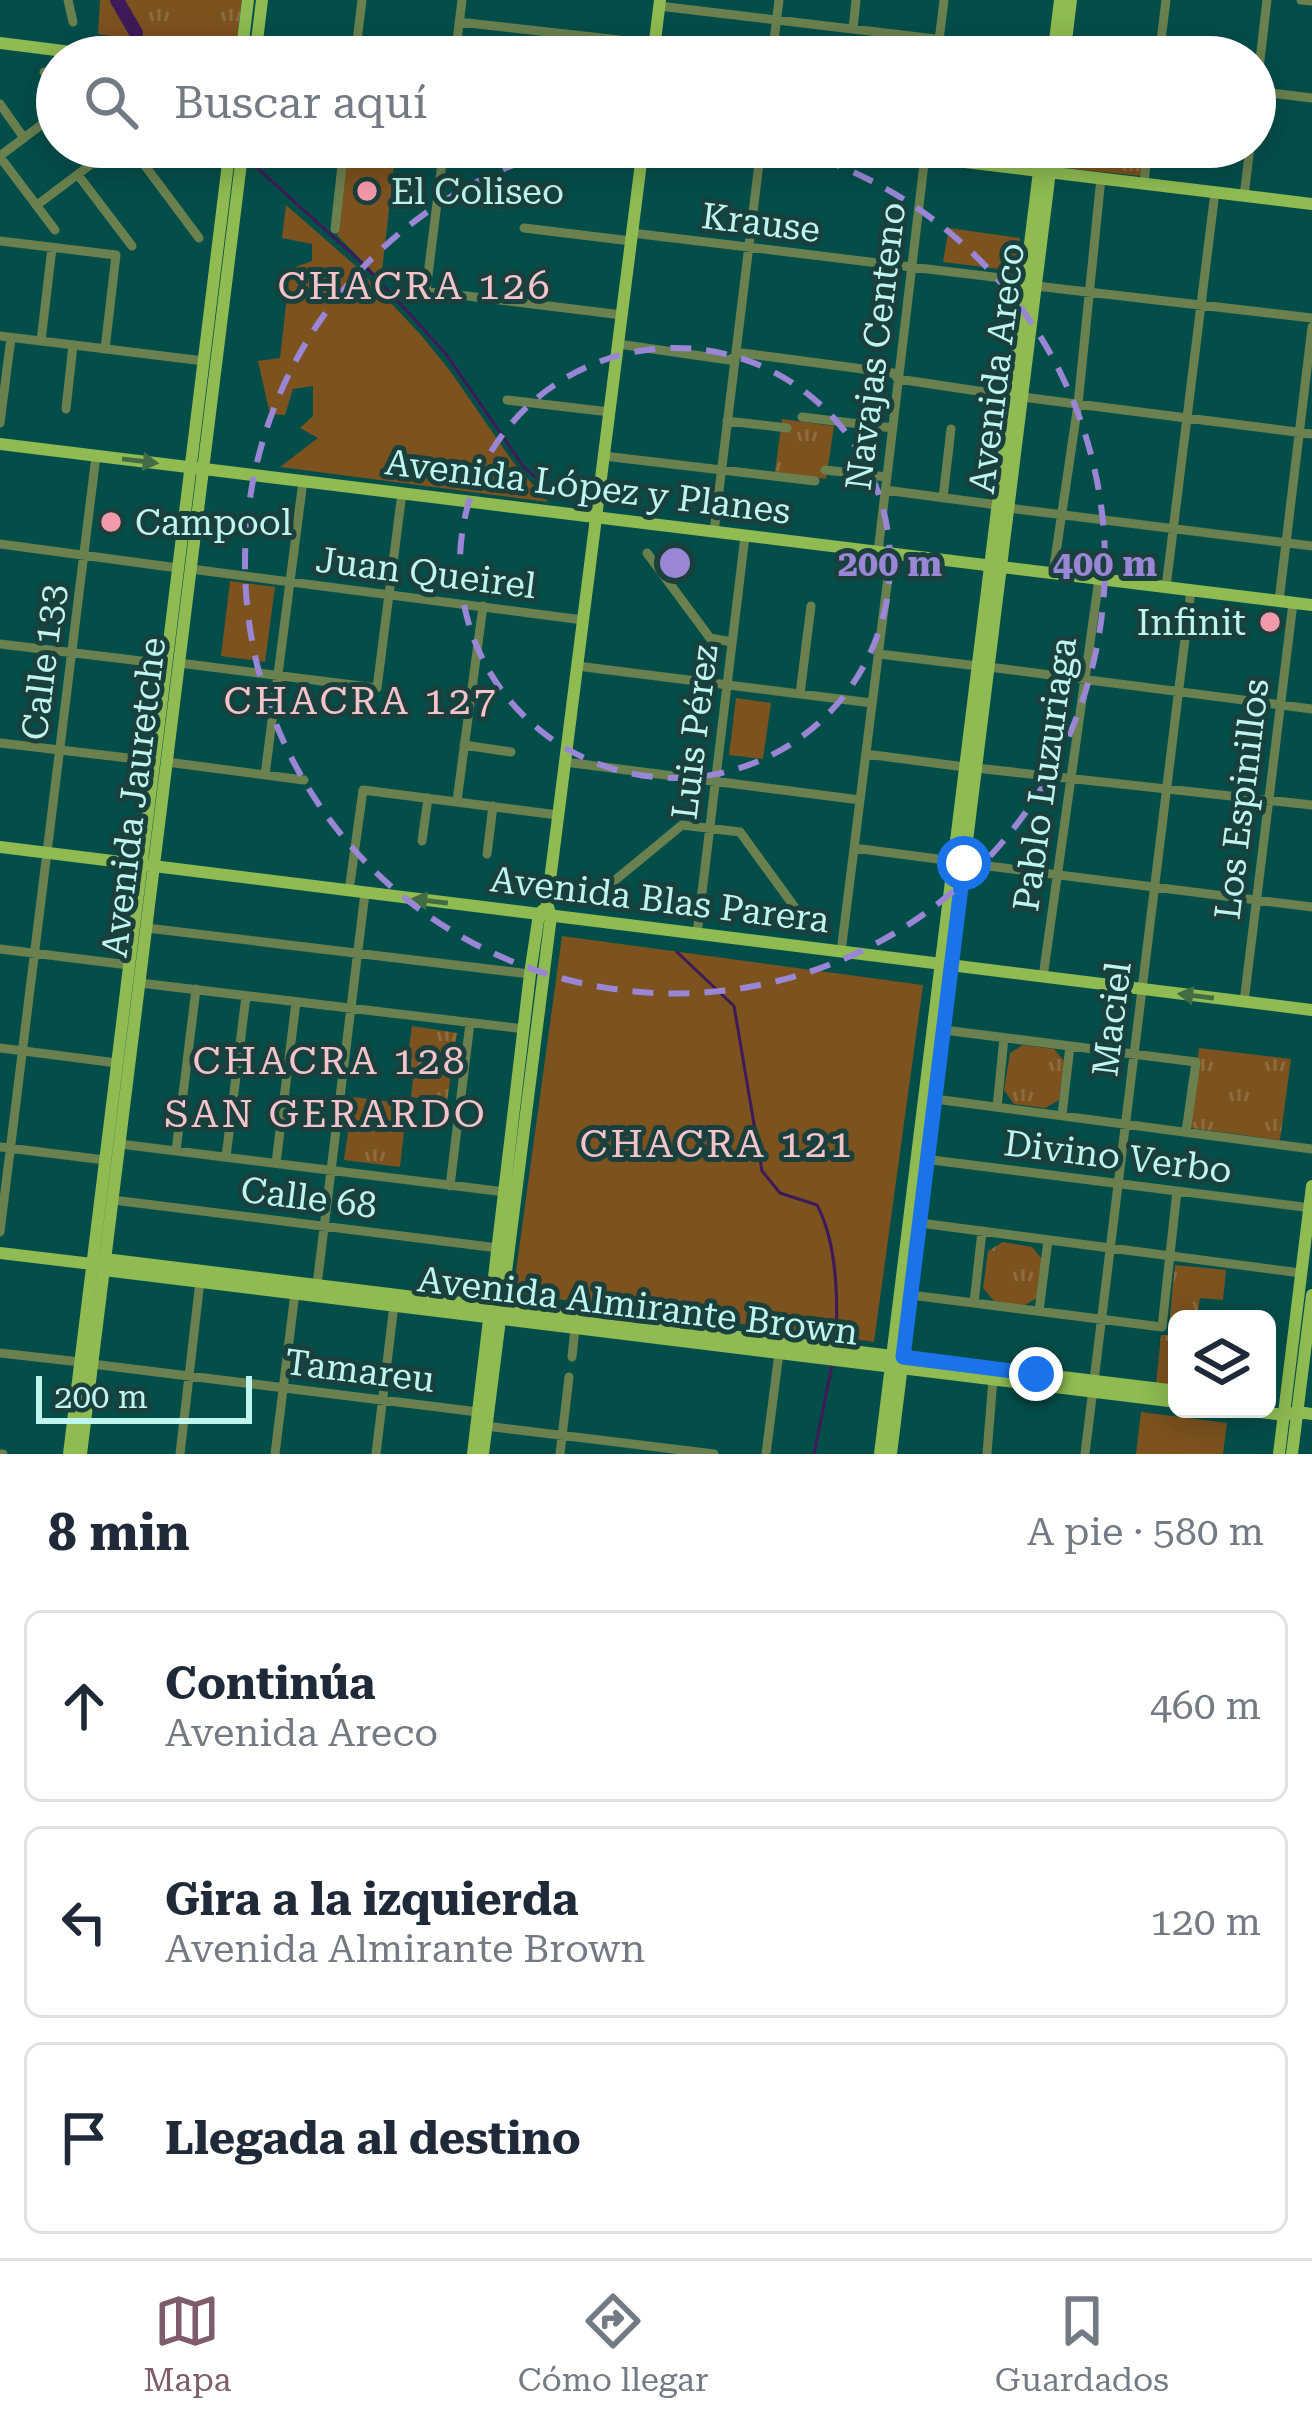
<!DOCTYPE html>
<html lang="es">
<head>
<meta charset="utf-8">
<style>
	:root { --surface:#fff; --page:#f6f6f7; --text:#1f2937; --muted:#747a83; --line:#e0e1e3; --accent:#7e5c6b }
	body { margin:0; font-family:"Roboto Serif",serif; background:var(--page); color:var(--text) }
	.controls { position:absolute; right:36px; bottom:36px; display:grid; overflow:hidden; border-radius:18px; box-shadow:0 6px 30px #0003 }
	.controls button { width:108px; height:108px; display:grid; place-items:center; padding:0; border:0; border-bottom:3px solid var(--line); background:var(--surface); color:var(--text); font:60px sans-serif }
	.scale { position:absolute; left:36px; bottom:30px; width:216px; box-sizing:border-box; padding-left:12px; border:6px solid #c0f4ef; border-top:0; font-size:33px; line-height:42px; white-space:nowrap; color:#c0f4ef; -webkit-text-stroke:9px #1a403d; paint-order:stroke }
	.stop { position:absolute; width:36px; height:36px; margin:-27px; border:9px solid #1a73e8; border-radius:50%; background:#fff }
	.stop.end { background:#1a73e8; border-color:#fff; box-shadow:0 3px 12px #0008 }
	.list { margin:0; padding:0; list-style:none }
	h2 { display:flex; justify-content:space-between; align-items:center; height:156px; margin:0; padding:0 48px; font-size:51px }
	h2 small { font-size:39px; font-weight:400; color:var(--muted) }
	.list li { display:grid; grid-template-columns:78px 1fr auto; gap:36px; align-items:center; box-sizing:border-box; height:192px; margin:0 24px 24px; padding:0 24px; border:3px solid var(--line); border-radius:18px }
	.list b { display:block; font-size:45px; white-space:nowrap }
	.list p { margin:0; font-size:39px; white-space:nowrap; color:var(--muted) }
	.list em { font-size:39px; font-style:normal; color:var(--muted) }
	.icon { flex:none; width:66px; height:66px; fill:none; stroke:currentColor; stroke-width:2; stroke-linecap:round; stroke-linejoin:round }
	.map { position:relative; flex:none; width:1312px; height:1454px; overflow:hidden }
	.search { position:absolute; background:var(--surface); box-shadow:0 6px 30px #0003; left:36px; right:36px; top:36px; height:132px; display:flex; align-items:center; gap:30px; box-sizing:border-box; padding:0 42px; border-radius:66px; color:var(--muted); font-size:45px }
	.sheet { height:804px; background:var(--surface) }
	nav { display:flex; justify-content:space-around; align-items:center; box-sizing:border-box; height:168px; border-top:3px solid var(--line); background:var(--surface); font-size:33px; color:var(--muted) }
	nav a { display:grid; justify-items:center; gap:6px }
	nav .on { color:var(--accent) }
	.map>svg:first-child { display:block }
	.grass { fill:#7c521f }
	.park { fill:url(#park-tufts) }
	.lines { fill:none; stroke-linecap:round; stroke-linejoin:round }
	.stream { stroke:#3e1a58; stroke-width:3 }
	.river { stroke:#3e1a58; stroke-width:14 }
	.minor { stroke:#6a814f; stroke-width:9 }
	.major { stroke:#8fbb52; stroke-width:12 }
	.oneway { fill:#436b44 }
	.route { stroke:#1a73e8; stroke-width:15 }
	.ring { fill:none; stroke:#9a86d5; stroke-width:6; stroke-dasharray:21 15 }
	.poi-dot { fill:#f39aaa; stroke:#1a403d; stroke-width:4.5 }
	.labels { text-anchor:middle; stroke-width:10; stroke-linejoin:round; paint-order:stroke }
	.poi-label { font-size:36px; fill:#c0f4ef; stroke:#1a403d; text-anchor:start }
	.street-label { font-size:36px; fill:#c0f4ef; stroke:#1a403d }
	.neighbourhood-label { font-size:39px; letter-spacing:3px; fill:#f7c3cb; stroke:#1a403d }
	.centre { fill:#9a86d5; stroke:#1a403d; stroke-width:6 }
	.ring-label { font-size:36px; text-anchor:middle; font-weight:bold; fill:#9a86d5; stroke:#1a403d; stroke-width:10; stroke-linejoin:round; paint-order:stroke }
</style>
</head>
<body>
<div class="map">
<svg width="1312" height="1454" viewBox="0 0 1312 1454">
	<defs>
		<pattern id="park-tufts" width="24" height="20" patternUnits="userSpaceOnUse" patternTransform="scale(3)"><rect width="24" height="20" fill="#7c521f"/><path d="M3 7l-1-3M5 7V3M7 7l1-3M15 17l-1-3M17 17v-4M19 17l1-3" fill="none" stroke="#8d6c40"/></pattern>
	</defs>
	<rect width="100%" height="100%" fill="#044e4a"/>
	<!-- grass -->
	<path class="grass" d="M348,147H396L381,280L337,235Z
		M286,205L358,268L421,335L451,372L513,462L548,502L280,467L318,438L300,428L313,416V386L293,389L285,415L270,414L258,361L280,358L290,269L312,261V244L282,238Z
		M949,228L1020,238L1015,271L943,262Z
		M230,581L275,587L265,662L221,656Z
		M736,698L771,703L763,759L729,755Z
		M562,936L923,985L874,1342L513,1293Z
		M1141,1412L1227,1423L1223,1454H1136Z"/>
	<!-- park -->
	<path class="park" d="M100,0H242L235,55L98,34Z
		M1058,147H1144L1141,176L1056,167Z
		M782,419L834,426L826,479L775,472Z
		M412,1026L457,1033L447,1102L411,1097L414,1070L406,1068Z
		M1023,1045L1054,1049L1064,1061L1059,1100L1045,1108L1014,1104L1004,1090L1010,1053Z
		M1199,1048L1291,1059L1280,1140L1191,1128Z
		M353,1097L407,1104L400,1167L344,1160Z
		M1003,1242L1032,1247L1042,1259L1037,1298L1023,1306L994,1301L983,1288L988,1251Z
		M1175,1265L1226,1270L1223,1300L1200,1298L1197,1319H1177V1386L1156,1384L1161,1335H1168Z"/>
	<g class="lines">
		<!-- stream -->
		<path class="stream" d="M254,165L362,263L408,312L446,354L524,467L558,498
			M677,952L734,1006L762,1171L780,1193L817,1205C837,1243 838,1296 836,1339
			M814,1454L832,1365"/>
		<!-- river -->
		<path class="river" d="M117,0L136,33"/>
		<!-- minor -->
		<path class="minor" d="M68,0L73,22
			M1301,0L1312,1
			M659,6L1054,53
			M459,22L655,44
			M853,29L856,0
			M355,57L362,0
			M455,57L462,0
			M772,57L779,0
			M937,57L944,0
			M1159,57L1166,0
			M44,72L57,89
			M1255,91L1312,98
			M1255,103L1267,0
			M0,104L24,138
			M131,147L199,238
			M444,147L426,291L622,315
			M0,156L57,113
			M0,157L55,230
			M78,175L132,246
			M1144,183L1148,147
			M1244,196L1250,147
			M37,205L114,147
			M524,228L631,241
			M335,229L344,147
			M632,233L1026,281
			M0,241L116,255L105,349
			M1036,286L1312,318
			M0,336L204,361
			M41,341L52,248
			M618,344L729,360L742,353L893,373L898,379L1011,396
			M1022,397L1312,434
			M507,400L610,412
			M66,409L73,345
			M802,417L893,428
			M727,421L787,428
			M0,423L11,338
			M604,456L815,481
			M825,470L887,477
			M885,490L998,505
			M943,498L951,429
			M1008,508L1312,546
			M714,532L761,147
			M0,544L178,568
			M878,552L926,147
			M647,553L710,638L732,642
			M191,569L583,620
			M1053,573L1078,404L1101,178
			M1166,587L1215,192
			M1279,601L1312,327
			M0,644L166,664
			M879,654L978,666
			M179,663L377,688L402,493
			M577,666L872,703
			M989,667L1312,709
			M800,694L811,606
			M0,743L154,761
			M464,745L511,752
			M866,754L965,767
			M167,762L304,780
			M565,762L860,800
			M976,768L1312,805
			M265,775L303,481
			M457,801L483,606
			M422,841L428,798
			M854,848L953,861
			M487,854L493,806
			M964,863L1312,907
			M349,891L363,790L558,815
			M602,891L682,825L740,832L804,920
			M147,928L530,974
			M697,934L745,536
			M0,949L129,965
			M841,952L891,553
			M1043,977L1099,579
			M140,983L524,1029
			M1244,1002L1293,603
			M944,1030L1196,1062L1186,1132
			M0,1048L117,1063
			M935,1099L1312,1149
			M997,1107L1004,1038
			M1062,1115L1070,1046
			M120,1144L505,1192
			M0,1147L105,1160
			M176,1151L196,989
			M226,1157L246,996
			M924,1159L1312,1208
			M276,1163L296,1002
			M450,1186L470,1023
			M113,1200L498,1248
			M920,1223L1301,1273
			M0,1232L96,456
			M317,1285L365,893
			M911,1295L1162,1327L1177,1191
			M974,1303L982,1231
			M1039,1311L1048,1240
			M0,1353L80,1362
			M572,1357L575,1328
			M92,1364L478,1412
			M486,1426L714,1454
			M0,1454H3
			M180,1454L200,1281
			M275,1454L295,1293
			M376,1454L394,1305
			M560,1454L569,1377
			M766,1454L779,1353
			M987,1454L993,1379
			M1085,1454L1191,590"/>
		<!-- major -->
		<path class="major" d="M0,43L111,57
			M241,57L248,0
			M255,57L262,0
			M653,57L660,0
			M1053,57L1060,0
			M1064,57L1071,0
			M841,147L1312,204
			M0,444L1312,605
			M0,847L1312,1010
			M0,1253L92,1264L104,1270L1177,1402
			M101,1261L105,1259L1177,1391
			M1236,1409L1284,1415L1298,1412L1312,1414
			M69,1454L230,147
			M81,1454L243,147
			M473,1454L530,974L539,914L543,910
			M483,1454L551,916L547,904L643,147
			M880,1454L1042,147
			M891,1454L1053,147
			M1279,1454L1312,1186
			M1292,1454L1312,1295"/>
	</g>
	<!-- one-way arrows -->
	<defs><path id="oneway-solid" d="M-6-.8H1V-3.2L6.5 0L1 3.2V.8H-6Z" transform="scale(3)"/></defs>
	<g class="oneway">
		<use href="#oneway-solid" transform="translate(140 461) rotate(7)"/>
		<use href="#oneway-solid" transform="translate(430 901) rotate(-173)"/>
		<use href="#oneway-solid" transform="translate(1196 996) rotate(-173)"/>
	</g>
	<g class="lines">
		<!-- route -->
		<path class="route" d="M964,863L903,1357L1036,1374"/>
	</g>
	<!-- distance rings -->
	<g class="ring">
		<circle cx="675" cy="563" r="215"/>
		<path d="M786 148A430 430 0 1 1 564 148"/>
	</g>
	<!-- markers -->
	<g class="poi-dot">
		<circle cx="367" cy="191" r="12"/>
		<circle cx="111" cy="522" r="12"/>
		<circle cx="1270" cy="622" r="12"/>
	</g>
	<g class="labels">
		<!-- poi labels -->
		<g class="poi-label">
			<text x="391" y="204">El Coliseo</text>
			<text x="135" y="535">Campool</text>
			<text x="1246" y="635" text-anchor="end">Infinit</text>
		</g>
		<!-- street labels -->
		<g class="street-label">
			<text transform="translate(761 222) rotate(7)" y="13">Krause</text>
			<text transform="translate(875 346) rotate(-83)" y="13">Navajas Centeno</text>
			<text transform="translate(996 368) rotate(-83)" y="13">Avenida Areco</text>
			<text transform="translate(588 486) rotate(7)" y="13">Avenida López y Planes</text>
			<text transform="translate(426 572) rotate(7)" y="13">Juan Queirel</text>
			<text transform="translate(43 662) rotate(-83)" y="13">Calle 133</text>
			<text transform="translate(694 732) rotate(-83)" y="13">Luis Pérez</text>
			<text transform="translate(1044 774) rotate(-82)" y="13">Pablo Luzuriaga</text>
			<text transform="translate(133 797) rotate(-83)" y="13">Avenida Jauretche</text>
			<text transform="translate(1241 799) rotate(-83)" y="13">Los Espinillos</text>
			<text transform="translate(660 899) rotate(7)" y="13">Avenida Blas Parera</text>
			<text transform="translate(1111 1019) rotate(-83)" y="13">Maciel</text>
			<text transform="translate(1118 1156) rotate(7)" y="13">Divino Verbo</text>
			<text transform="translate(309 1197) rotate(7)" y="13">Calle 68</text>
			<text transform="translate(638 1305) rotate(7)" y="13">Avenida Almirante Brown</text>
			<text transform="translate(360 1370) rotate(7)" y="13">Tamareu</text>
		</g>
		<!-- neighbourhood labels -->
		<g class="neighbourhood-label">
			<text x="415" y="299">CHACRA 126</text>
			<text x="361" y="714">CHACRA 127</text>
			<text x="330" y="1074">CHACRA 128</text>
			<text x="326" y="1127">SAN GERARDO</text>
			<text x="717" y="1157">CHACRA 121</text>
		</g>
	</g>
	<circle cx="675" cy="563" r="18" class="centre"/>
	<g class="ring-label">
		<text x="890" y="576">200 m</text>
		<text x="1105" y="576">400 m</text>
	</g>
</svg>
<div class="controls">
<button><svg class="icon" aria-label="layers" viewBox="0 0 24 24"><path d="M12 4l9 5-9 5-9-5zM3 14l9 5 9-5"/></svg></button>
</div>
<div class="scale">200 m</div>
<div class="stop" style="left:964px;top:863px"></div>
<div class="stop end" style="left:1036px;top:1374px"></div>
<div class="search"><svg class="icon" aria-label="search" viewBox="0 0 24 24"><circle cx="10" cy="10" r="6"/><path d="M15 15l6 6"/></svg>Buscar aquí</div>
</div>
<section class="sheet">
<h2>8 min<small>A pie · 580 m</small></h2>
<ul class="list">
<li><svg class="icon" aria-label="ahead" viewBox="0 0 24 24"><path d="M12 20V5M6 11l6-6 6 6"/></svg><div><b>Continúa</b><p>Avenida Areco</p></div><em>460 m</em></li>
<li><svg class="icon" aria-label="left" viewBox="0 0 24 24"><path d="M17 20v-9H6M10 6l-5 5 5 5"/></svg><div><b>Gira a la izquierda</b><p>Avenida Almirante Brown</p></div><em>120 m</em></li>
<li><svg class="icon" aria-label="arrive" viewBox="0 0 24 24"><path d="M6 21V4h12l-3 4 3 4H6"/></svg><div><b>Llegada al destino</b></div></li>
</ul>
</section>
<nav>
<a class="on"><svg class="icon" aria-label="map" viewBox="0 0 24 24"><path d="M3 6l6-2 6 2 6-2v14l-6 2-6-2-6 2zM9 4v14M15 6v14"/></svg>Mapa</a>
<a><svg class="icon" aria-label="directions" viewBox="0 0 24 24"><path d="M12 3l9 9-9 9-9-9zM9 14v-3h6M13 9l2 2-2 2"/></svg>Cómo llegar</a>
<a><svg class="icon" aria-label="saved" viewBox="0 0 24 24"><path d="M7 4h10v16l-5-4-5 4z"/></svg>Guardados</a>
</nav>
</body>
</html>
